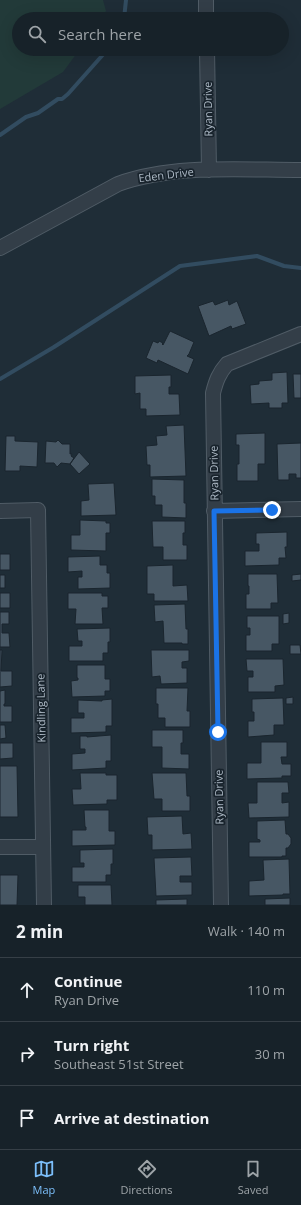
<!DOCTYPE html>
<html lang="en">
<head>
<meta charset="utf-8">
<style>
	:root { --surface:#172229; --page:#202a31; --text:#f1f3f6; --muted:#9ea4a8; --line:#363f46; --accent:#7cbffb }
	body { margin:0; font-family:"Open Sans",sans-serif; background:var(--page); color:var(--text) }
	.stop { position:absolute; width:12px; height:12px; margin:-9px; border:3px solid #1a73e8; border-radius:50%; background:#fff }
	.stop.end { background:#1a73e8; border-color:#fff; box-shadow:0 1px 4px #0008 }
	.list { margin:0; padding:0; list-style:none }
	h2 { display:flex; justify-content:space-between; align-items:center; height:52px; margin:0; padding:0 16px; font-size:17px }
	h2 small { font-size:13px; font-weight:400; color:var(--muted) }
	.list li { display:grid; grid-template-columns:26px 1fr auto; gap:12px; align-items:center; box-sizing:border-box; height:64px; padding:0 16px; border-top:1px solid var(--line) }
	.list b { display:block; font-size:15px; white-space:nowrap }
	.list p { margin:0; font-size:13px; white-space:nowrap; color:var(--muted) }
	.list em { font-size:13px; font-style:normal; color:var(--muted) }
	.icon { flex:none; width:22px; height:22px; fill:none; stroke:currentColor; stroke-width:2; stroke-linecap:round; stroke-linejoin:round }
	.map { position:relative; flex:none; width:301px; height:905px; overflow:hidden }
	.search { position:absolute; background:var(--surface); box-shadow:0 4px 16px #0002; left:12px; right:12px; top:12px; height:44px; display:flex; align-items:center; gap:10px; box-sizing:border-box; padding:0 14px; border-radius:22px; color:var(--muted); font-size:15px }
	.sheet { height:244px; background:var(--surface) }
	nav { display:flex; justify-content:space-around; align-items:center; box-sizing:border-box; height:56px; border-top:1px solid var(--line); background:var(--surface); font-size:11px; color:var(--muted) }
	nav a { display:grid; justify-items:center; gap:2px }
	nav .on { color:var(--accent) }
	.map>svg:first-child { display:block }
	.green { fill:#223a39 }
	.lines { fill:none; stroke-linecap:round; stroke-linejoin:round }
	.stream { stroke:#324c60; stroke-width:4 }
	.building { fill:#475764; stroke:#1a252e }
	.street-casing { stroke:#505c66; stroke-width:16 }
	.street { stroke:#333e48; stroke-width:14 }
	.route { stroke:#1a73e8; stroke-width:5 }
	.labels { text-anchor:middle; stroke-width:3.5; stroke-linejoin:round; paint-order:stroke }
	.street-label { font-size:11px; fill:#adb9c5; stroke:#18232c }
</style>
</head>
<body>
<div class="map">
<svg width="301" height="905" viewBox="0 0 301 905">
	<rect width="100%" height="100%" fill="#1f2d37"/>
	<!-- green -->
	<path class="green" d="M0,0H103L106,11L100,19H19V49H80L63,72L0,109Z"/>
	<g class="lines">
		<!-- stream -->
		<path class="stream" d="M124,19L126,0
			M0,135L26,117L38,113L58,99H62L68,94L108,49
			M0,379L54,347L180,266L257,256L284,266L301,268"/>
	</g>
	<!-- building -->
	<path class="building" d="M228,300L229,305L237,301L246,324L232,329L231,326L209,336L198,306L213,301L215,305Z
		M170,331L194,342L189,354L187,356L194,359L188,374L158,360L157,363L146,358L153,341L158,343L159,341L163,343L162,344L163,345Z
		M287,372L288,403H282V408H269V403L251,404L250,385L259,384V381L272,380V373Z
		M293,374H301V398H294Z
		M171,375V387H169V394H179L180,415L146,416V409H140V393L135,394V376Z
		M184,425L186,476L150,477V465H147L146,446L157,445L156,436L167,435L166,426Z
		M265,433V464H258V481H237V464H239V445H236V434Z
		M6,436H15V441L38,442L37,467L20,466V471H5Z
		M58,440L62,444H70V454H72L71,456L74,458L70,464L61,463L57,467L54,463H45L46,441L56,442Z
		M301,443V478H296V474H289V480H278L277,444Z
		M79,452L90,464L79,474L70,464Z
		M152,479L184,480V503H186V518L162,517V505H155V496H152Z
		M114,483L116,515L81,516V501L89,500L88,484Z
		M80,520L106,521V523H110V533H106V551L71,550V535H80Z
		M152,521H185V533H183V545H187V560H163V547H153Z
		M287,532V547H285L286,558H279V565L245,566V551H259V544H256V533Z
		M0,554H10V570H0Z
		M100,556V565H107V573H110V588L78,589V577H82V571L68,572V557Z
		M173,565V586L187,585L188,601H154V594H147V566Z
		M248,574H277L278,603H271V609H246V594H249V586H248Z
		M301,574V580L292,581V575Z
		M0,575H5V588H0Z
		M0,593H10V608H0Z
		M68,593H102V596H108V608H102L103,624H75L76,609H68Z
		M185,604L186,629H188V644H182V643H164L163,621L155,622L154,605Z
		M0,612H9V624H2V633H9L10,647H0Z
		M289,613V623L283,624V614Z
		M247,616H279V644H272V651H246V635H250V628H247Z
		M110,628V642H108V653H103V661H69V646H82V641H78L77,629Z
		M290,645H300L301,654H290Z
		M0,650H2L1,671H12V686L0,687Z
		M151,650H189V661L182,662V668H187V683L161,684L160,676L152,677Z
		M246,659H283L284,685L275,686V692H248V677H253V671H247Z
		M77,665H105V679H110V691H105V696L72,697L71,681L78,680V678H77Z
		M156,688H188L187,711H190V727H165V718H158V704H156Z
		M5,690V704H4V706H12V722H0V691Z
		M293,697V704H286V698Z
		M283,698L284,725H274V735L248,737V721H254V712H252V699Z
		M112,699V726H106V732L71,733V718H84V713H78V700L102,701V700Z
		M0,725H5L6,738L0,739Z
		M152,730H183V743H181V754H189V769L162,768V747H152Z
		M111,735V761H106V768L72,770V754L85,753V749H80V736H87V737Z
		M261,742H287V757H281L282,764H291V776H282V778L247,779V763H261Z
		M0,743H13V758L0,759Z
		M0,766H17L18,817H0Z
		M80,773H106V775H117V800H107V804L73,805L72,789H81Z
		M152,773H186L187,796H190V811H162V799H154Z
		M257,782H288L289,793H282V803L289,802V817L249,818L248,803H257Z
		M84,810H109V831H115V845L72,846V830H86V827H85Z
		M182,816L183,834L191,833L192,849L152,850V835H148L147,817Z
		M285,820L286,834H288L291,838V844L288,848H286V856H282V857H249V842H260V840L257,839V821Z
		M113,849V864H111V875H106V882H72V867H84V863H80V850Z
		M191,857L192,876H180V882H192V895L156,896L154,858Z
		M289,859L290,894H283V895L249,896V881L264,880L263,860Z
		M0,875H18L17,905H0Z
		M78,885H111L112,905H85V897H78Z
		M290,898V905H265V899Z
		M187,899V905H156V900Z"/>
	<g class="lines">
		<defs>
			<path id="street" d="M206,0V19
				M207,49L209,170
				M0,248L118,184C174,164 241,170 301,170
				M0,511L38,510L44,905
				M214,511L301,509
				M0,847H43
				M221,905L213,393C216,381 219,373 227,364L301,334"/>
		</defs>
		<!-- street casing -->
		<use href="#street" class="street-casing"/>
		<!-- street -->
		<use href="#street" class="street"/>
	</g>
	<g class="lines">
		<!-- route -->
		<path class="route" d="M218,732L214,511L272,510"/>
	</g>
	<g class="labels">
		<!-- street labels -->
		<g class="street-label">
			<text transform="translate(208 109) rotate(-91)" y="4">Ryan Drive</text>
			<text transform="translate(166 175) rotate(-7)" y="4">Eden Drive</text>
			<text transform="translate(214 473) rotate(-91)" y="4">Ryan Drive</text>
			<text transform="translate(41 708) rotate(-91)" y="4">Kindling Lane</text>
			<text transform="translate(219 797) rotate(-91)" y="4">Ryan Drive</text>
		</g>
	</g>
</svg>
<div class="stop" style="left:218px;top:732px"></div>
<div class="stop end" style="left:272px;top:510px"></div>
<div class="search"><svg class="icon" aria-label="search" viewBox="0 0 24 24"><circle cx="10" cy="10" r="6"/><path d="M15 15l6 6"/></svg>Search here</div>
</div>
<section class="sheet">
<h2>2 min<small>Walk · 140 m</small></h2>
<ul class="list">
<li><svg class="icon" aria-label="ahead" viewBox="0 0 24 24"><path d="M12 20V5M6 11l6-6 6 6"/></svg><div><b>Continue</b><p>Ryan Drive</p></div><em>110 m</em></li>
<li><svg class="icon" aria-label="right" viewBox="0 0 24 24"><path d="M7 20v-9h11M14 6l5 5-5 5"/></svg><div><b>Turn right</b><p>Southeast 51st Street</p></div><em>30 m</em></li>
<li><svg class="icon" aria-label="arrive" viewBox="0 0 24 24"><path d="M6 21V4h12l-3 4 3 4H6"/></svg><div><b>Arrive at destination</b></div></li>
</ul>
</section>
<nav>
<a class="on"><svg class="icon" aria-label="map" viewBox="0 0 24 24"><path d="M3 6l6-2 6 2 6-2v14l-6 2-6-2-6 2zM9 4v14M15 6v14"/></svg>Map</a>
<a><svg class="icon" aria-label="directions" viewBox="0 0 24 24"><path d="M12 3l9 9-9 9-9-9zM9 14v-3h6M13 9l2 2-2 2"/></svg>Directions</a>
<a><svg class="icon" aria-label="saved" viewBox="0 0 24 24"><path d="M7 4h10v16l-5-4-5 4z"/></svg>Saved</a>
</nav>
</body>
</html>
